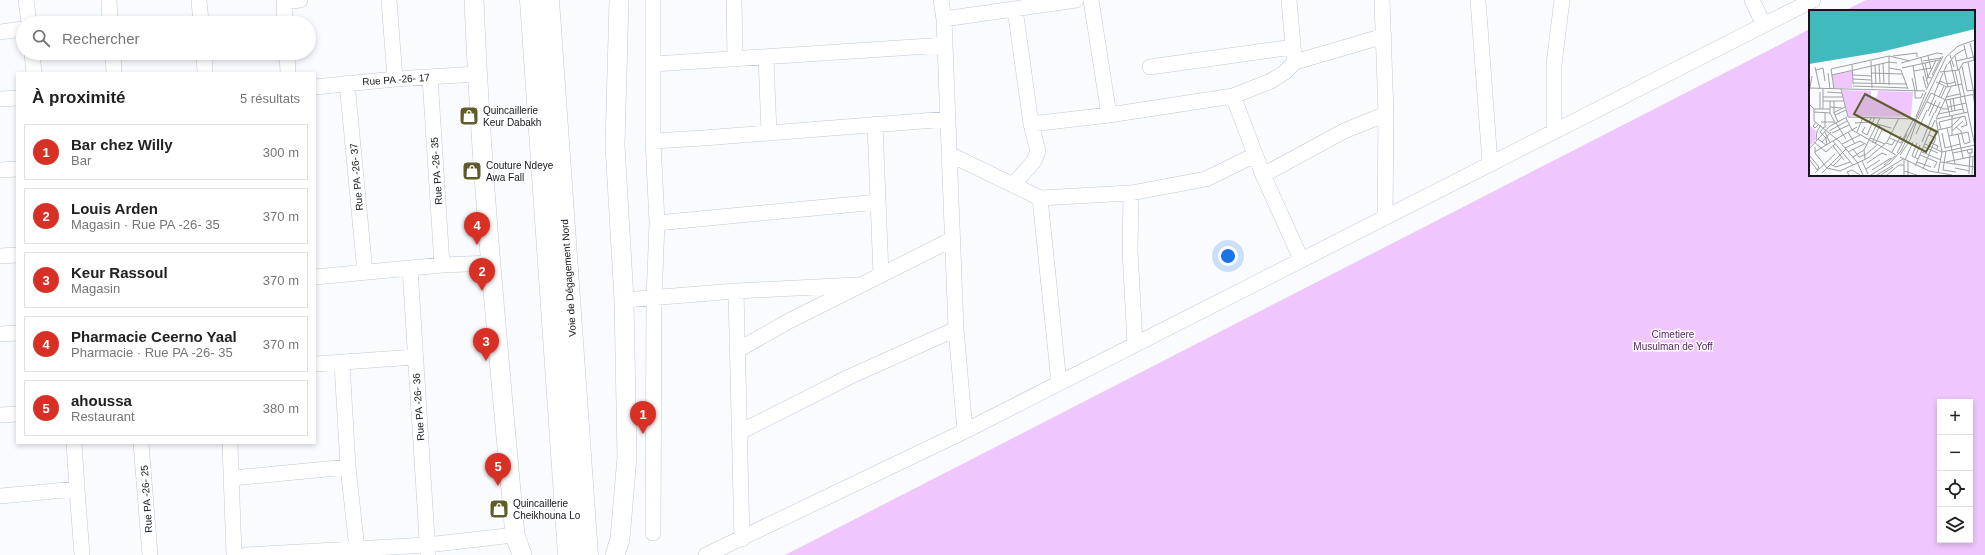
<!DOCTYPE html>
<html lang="fr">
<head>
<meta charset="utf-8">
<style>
	:root { --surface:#fff; --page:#f2f2f2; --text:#222; --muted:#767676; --line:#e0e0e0; --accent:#d93025 }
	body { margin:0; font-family:Arial,sans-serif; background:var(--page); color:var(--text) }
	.controls { position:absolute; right:12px; bottom:12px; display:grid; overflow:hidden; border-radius:0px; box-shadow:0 2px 6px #0003 }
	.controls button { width:36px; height:36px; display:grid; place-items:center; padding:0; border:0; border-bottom:1px solid var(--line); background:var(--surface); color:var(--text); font:20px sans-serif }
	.you { position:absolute; left:1228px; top:256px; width:14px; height:14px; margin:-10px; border:3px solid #fff; border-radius:50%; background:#1a73e8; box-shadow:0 0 0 6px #1a73e833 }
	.badge { display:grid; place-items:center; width:26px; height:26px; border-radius:50%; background:var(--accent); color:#fff; font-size:13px; font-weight:700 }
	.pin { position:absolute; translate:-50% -33px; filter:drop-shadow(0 1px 2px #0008) }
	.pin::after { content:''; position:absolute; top:21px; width:14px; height:12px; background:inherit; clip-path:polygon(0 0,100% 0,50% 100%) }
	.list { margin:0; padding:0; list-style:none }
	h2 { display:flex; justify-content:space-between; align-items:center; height:52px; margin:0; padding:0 16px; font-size:17px }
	h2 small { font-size:13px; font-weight:400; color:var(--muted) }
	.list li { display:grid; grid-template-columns:26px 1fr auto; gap:12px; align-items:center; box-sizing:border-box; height:56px; margin:0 8px 8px; padding:0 8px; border:1px solid var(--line); border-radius:0px }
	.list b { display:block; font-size:15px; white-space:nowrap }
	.list p { margin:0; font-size:13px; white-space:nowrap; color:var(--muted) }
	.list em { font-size:13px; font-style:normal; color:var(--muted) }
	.icon { flex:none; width:22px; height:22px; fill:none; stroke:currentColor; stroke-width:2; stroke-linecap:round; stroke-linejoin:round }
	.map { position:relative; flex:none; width:1985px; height:555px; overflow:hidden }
	.search { position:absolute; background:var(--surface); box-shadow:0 2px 6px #0003; left:16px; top:16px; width:300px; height:44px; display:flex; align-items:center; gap:10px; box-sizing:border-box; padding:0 14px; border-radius:22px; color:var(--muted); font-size:15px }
	.panel { position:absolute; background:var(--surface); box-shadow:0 2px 6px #0003; left:16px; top:72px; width:300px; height:372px; border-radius:0px }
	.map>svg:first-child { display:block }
	.green { fill:#efc6fe; fill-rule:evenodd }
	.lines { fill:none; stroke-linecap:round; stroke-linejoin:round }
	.minor-casing { stroke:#c0c9d6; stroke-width:16 }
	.major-casing { stroke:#c0c9d6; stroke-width:20 }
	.highway-casing { stroke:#c0c9d6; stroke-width:23 }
	.minor { stroke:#fff; stroke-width:15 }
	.major { stroke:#fff; stroke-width:19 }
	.highway { stroke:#fff; stroke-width:22 }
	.labels { text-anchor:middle; stroke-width:3; stroke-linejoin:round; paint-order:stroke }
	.street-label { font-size:10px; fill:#13161b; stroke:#fff }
	.poi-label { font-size:10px; fill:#13161b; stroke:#fff; text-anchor:start }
	.park-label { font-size:10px; fill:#571b69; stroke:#fff }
	.inset-road { fill:none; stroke:#9d9fa3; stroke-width:1 }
	.view { fill:#5e5d2a; fill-opacity:0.15; stroke:#5e5d2a; stroke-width:2 }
	.inset-edge { fill:none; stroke:#13161b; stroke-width:2 }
</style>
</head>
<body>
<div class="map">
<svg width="1985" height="555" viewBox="0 0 1985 555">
	<rect width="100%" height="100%" fill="#f9fbfe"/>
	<!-- green -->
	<path class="green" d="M1866,0H1985V555H785L1810,29V175H1974V11H1844ZM1940,402H1970V540H1940Z"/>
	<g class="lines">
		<defs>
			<path id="minor" d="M26,0L29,23
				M109,0L110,23
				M199,0L201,23
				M284,0L285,23
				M389,0L395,79
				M653,0V141L657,223L654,299L653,533
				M734,0L735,59
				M941,0L944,19L956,329L965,431
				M1091,0L1109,115
				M1289,0L1294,57
				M1382,0L1386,114L1385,217
				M1478,0L1490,163
				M1752,0L1764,25
				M284,2L300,0
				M944,19L1076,0
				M0,32L23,29
				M32,53L34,73
				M113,53L114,73
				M204,53L205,73
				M287,53L288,73
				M766,57L769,133
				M654,64L945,45
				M1150,67L1293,47
				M430,77L442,265
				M347,83L365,272
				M315,87L395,79L477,74
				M1233,96L1263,175L1301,259
				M0,99L17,98
				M875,124L881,275
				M1031,124L1109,115L1233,96L1271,81L1285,72L1295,62L1384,36
				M1554,131V64L1562,0
				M653,141L704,138L948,119
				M949,154L1040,198L1131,193L1206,179L1255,155
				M0,170L17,169
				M1263,175L1344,131L1386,114
				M1013,185L1034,161L1038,151L1031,124L1015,9
				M1131,193L1130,250L1135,344
				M1040,198L1059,383
				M657,223L878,202
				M0,256L17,255
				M410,268L428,555
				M315,277L442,265L491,263
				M736,291L742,539
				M624,300L736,291L856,285
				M0,334L17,333
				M738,350L789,321L953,239
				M342,363L348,467L357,549
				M315,364L415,357
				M0,415L17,414
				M740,432L849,377L956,329
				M74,443L77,489
				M141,443L150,555
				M230,443L234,555
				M232,478L348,467
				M0,496L77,489L82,555
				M246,555L427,545L515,535
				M706,555L965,431L1813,0"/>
			<path id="major" d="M474,0C481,179 499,357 515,535L522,555
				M615,555L620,539L627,457L624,300L615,145L619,0"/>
			<path id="highway" d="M531,0L569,555
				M548,0L587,555"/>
		</defs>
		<!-- minor casing -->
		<use href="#minor" class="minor-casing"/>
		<!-- major casing -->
		<use href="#major" class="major-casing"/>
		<!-- highway casing -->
		<use href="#highway" class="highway-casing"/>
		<!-- minor -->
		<use href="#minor" class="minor"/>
		<!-- major -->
		<use href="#major" class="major"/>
		<!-- highway -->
		<use href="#highway" class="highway"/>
	</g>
	<!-- icons -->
	<defs>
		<symbol id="shop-square" viewBox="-11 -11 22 22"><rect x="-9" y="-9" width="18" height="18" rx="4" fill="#5e5d2a" stroke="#fff"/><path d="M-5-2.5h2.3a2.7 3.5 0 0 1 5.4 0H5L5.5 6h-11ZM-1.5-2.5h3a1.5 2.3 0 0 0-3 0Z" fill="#fff"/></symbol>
	</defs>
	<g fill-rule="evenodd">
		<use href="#shop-square" x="458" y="105" width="22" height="22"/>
		<use href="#shop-square" x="461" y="160" width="22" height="22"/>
		<use href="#shop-square" x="488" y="498" width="22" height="22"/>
	</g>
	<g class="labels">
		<!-- street labels -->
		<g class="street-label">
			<text transform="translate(396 79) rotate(-4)" y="4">Rue PA -26- 17</text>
			<text transform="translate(436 171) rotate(-94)" y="4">Rue PA -26- 35</text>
			<text transform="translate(356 177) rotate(-95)" y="4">Rue PA -26- 37</text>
			<text transform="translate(568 278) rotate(-94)" y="4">Voie de Dégagement Nord</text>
			<text transform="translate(418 407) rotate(-94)" y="4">Rue PA -26- 36</text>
			<text transform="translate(146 499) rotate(-94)" y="4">Rue PA -26- 25</text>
		</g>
		<!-- poi labels -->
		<g class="poi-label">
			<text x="483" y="114">Quincaillerie<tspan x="483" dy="12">Keur Dabakh</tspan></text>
			<text x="486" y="169">Couture Ndeye<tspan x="486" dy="12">Awa Fall</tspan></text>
			<text x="513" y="507">Quincaillerie<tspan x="513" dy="12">Cheikhouna Lo</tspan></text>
		</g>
		<!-- park labels -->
		<g class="park-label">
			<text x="1673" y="338">Cimetiere<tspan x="1673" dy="12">Musulman de Yoff</tspan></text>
		</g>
	</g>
	<!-- overview -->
	<g transform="translate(1809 10)">
		<rect width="166" height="166" fill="#f9fbfe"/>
		<path d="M43,61V78H25L23,65ZM33,80L62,81V87H68L69,81L104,82L102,107L39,106ZM0,115L7,121L6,130L2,135L0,133Z" fill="#efc6fe"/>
		<path d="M0,1H166V19L72,42L0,54Z" fill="#40babd"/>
		<path class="inset-road" d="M161,33L165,50M155,35L158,48M141,45L145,57M80,46V75M84,46L108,43V47M119,46L122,59M146,46L149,60M112,48L119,75M166,50L154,53L150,60L166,136M62,51L63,78M114,51L132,48M141,51L147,76M147,51L165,47M159,52L165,84M74,53L75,74M92,53L128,43L134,44M116,53L119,67L122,68M70,54L71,74M138,54L135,61L139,77M139,54L146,45L156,39M43,55L44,74M66,55L67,74M104,56L108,81M153,56L158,81L166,80M6,57L11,79M80,58L92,60M93,58L130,50M7,60L14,58L16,71M92,60L99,79M105,61L122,58M146,61L152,87M131,62L150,60M19,63L21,79M62,63L93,64M23,65L80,52L88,53M44,65L62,66M123,65L132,47M114,66L117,78M103,68L106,81M44,69L62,70M117,71L127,50M131,71L138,74L146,72M127,72L138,77L153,74M44,73L98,74M44,76L99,78M0,78L116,81M25,79L22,59L80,46L101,51M32,79L39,107M117,80L134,46M106,81V88H112L114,83M18,82L33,83M0,83L3,66M122,83L137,90L166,84M164,84L166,96M125,85L134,63M14,87H34M130,87L135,76M137,87L151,84M151,87L155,103M132,88L137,77M144,88L146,101M141,89L143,101M137,90L141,106M14,91H35M21,91V103L26,113M25,91V103L29,112M118,92L135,99H139M0,94L5,99V111L30,131L48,152L54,165M21,97L33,98M139,97L157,93M5,99H21M11,99V82M14,99V79M119,101L126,85M5,102L21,103M24,103L36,97M126,103L131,92M129,104L154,99M26,105L37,100M120,106L127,90M143,106V125M39,107L107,109M107,107L117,82M37,108L43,120L87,145M109,109L122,83M127,109L142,77M127,109L159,102M127,110L133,142M7,112L4,116L6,118L10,114M12,112H25M27,113L37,129M46,113L60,112L63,107M109,113L129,121M68,114L82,118M15,117L11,122L17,128L18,135M56,117L53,122L58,125L66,107M119,117L125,103M147,117L152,121L155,133M16,118V103M138,118L146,154M132,119L130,112L156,106L158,115L152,117M129,120L142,117L152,107M20,121L38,111M143,121L154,111M16,122L21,133M39,122L46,134M48,122L54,107M23,123L40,115M133,123L136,138L151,134M107,124L118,100M149,124L154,148M120,125L127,128L123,137M140,126L159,122L161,132L155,134M61,128L76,134M81,128L92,133L104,110M9,129L21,116L38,107M7,130L8,121L12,115M24,131L44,155M5,132L17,142L26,134M13,132L22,122M113,132L119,117M120,132L129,136L128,139M63,133L71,115M77,133L83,135L86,130M108,133L103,146L109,149M33,134L51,125M66,134L73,120M116,134L133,142L166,135M24,136L35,150M6,137V143L18,158L31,161L59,148L78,132L90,108M115,137L129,143M36,138L51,131L58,135M0,139L9,129L17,135L48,117M44,139L50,147L55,145M158,140L159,143H163V138M6,142L17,135M39,142L55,134M83,142L92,126M113,142L132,150M88,143L98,124M144,143L163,139M0,145L10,157L8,160M91,145L101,130L108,110M111,145L128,152L125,158M55,146L68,135M44,147L55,140M91,147L120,161L143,165M106,147L111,135M0,149L9,161M56,149L55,140L71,108M95,149V165M96,150L104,132M53,151L59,164M108,152L122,157M132,152L166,157M137,152L166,146M58,153L73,143L78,145M21,154L27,157L41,152M75,155L86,146M24,156L33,147M106,156L126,110M146,158L161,161M57,159L71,150M114,159L123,137M63,160L82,148M134,160L137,141M134,160L147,162M95,161L108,165M6,163L26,144M13,163L37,139M129,163L133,142M160,164L161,143M40,165L38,162L43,160L51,165M62,165L81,153L92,141L137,47L149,36L166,30M68,165L94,149M72,165L84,157M78,165L90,155H95M99,165V151M163,165L164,146"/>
		<path class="view" d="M56,84L128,122L117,142L45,104Z"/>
		<rect width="166" height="166" class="inset-edge"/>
	</g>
</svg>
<div class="controls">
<button>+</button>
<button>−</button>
<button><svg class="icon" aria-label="locate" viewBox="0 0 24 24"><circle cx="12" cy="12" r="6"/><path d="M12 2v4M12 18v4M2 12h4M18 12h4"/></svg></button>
<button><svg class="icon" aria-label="layers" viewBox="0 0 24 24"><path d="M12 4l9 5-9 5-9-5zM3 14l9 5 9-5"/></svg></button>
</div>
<div class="you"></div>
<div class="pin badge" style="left:643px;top:434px">1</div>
<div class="pin badge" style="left:482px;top:291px">2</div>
<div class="pin badge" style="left:486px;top:361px">3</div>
<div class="pin badge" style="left:477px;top:245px">4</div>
<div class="pin badge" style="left:498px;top:486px">5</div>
<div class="search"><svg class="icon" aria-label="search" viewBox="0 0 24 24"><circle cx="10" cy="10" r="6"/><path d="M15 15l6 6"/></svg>Rechercher</div>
<section class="panel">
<h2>À proximité<small>5 résultats</small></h2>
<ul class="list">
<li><span class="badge">1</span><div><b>Bar chez Willy</b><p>Bar</p></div><em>300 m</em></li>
<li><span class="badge">2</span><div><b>Louis Arden</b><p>Magasin · Rue PA -26- 35</p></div><em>370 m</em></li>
<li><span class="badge">3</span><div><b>Keur Rassoul</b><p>Magasin</p></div><em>370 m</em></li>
<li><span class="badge">4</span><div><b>Pharmacie Ceerno Yaal</b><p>Pharmacie · Rue PA -26- 35</p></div><em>370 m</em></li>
<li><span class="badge">5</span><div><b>ahoussa</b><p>Restaurant</p></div><em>380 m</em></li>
</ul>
</section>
</div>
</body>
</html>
